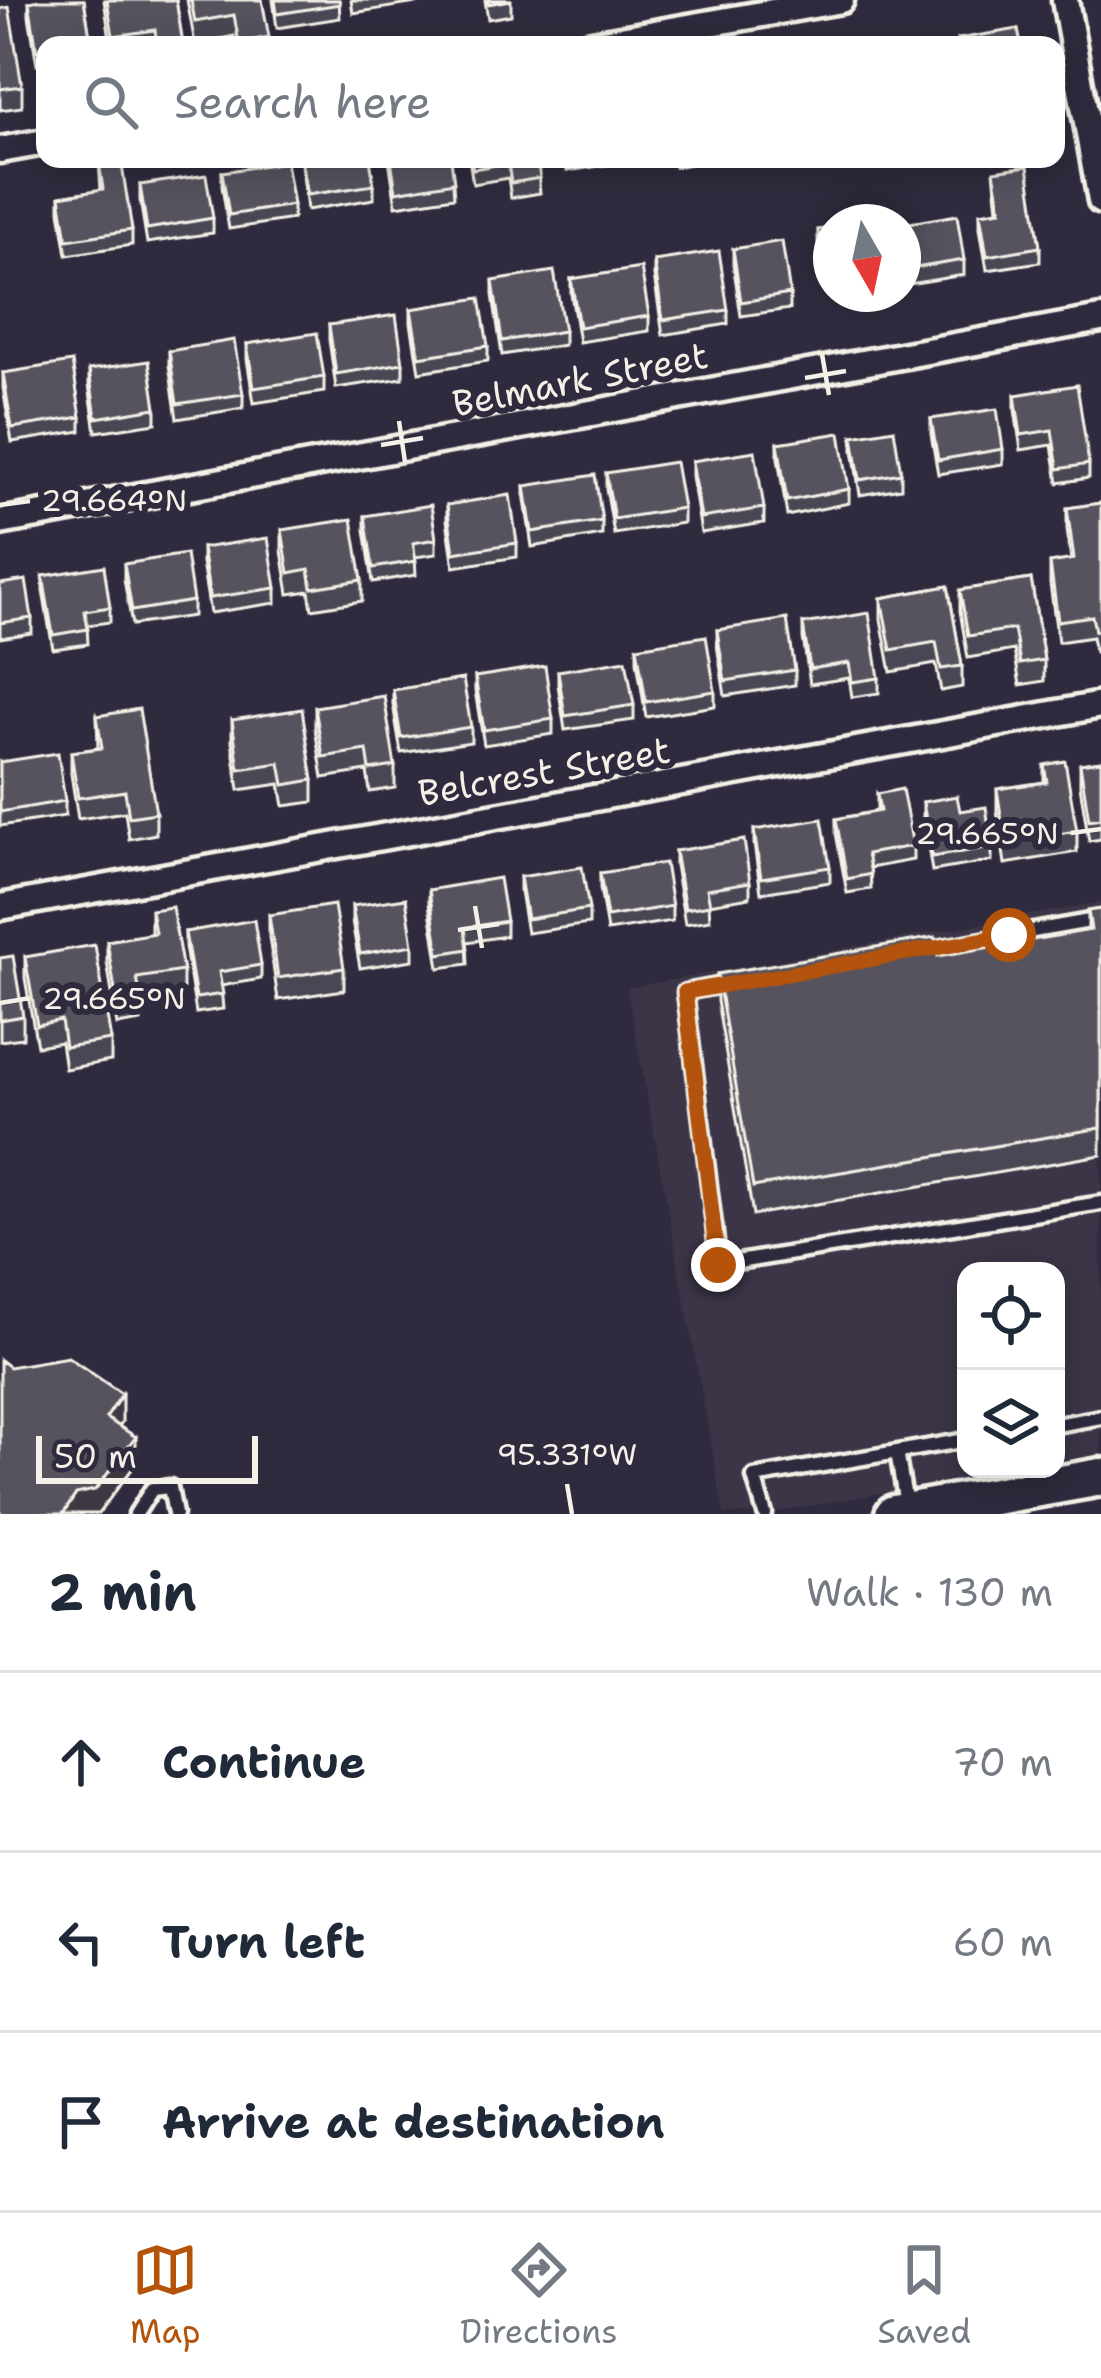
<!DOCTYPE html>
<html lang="en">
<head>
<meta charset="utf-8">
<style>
	:root { --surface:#fff; --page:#f2f2f3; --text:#1f2937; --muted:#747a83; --line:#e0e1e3; --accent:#b45309 }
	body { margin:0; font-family:"Shantell Sans",sans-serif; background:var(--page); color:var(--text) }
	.controls { position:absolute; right:36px; bottom:36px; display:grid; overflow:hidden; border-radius:24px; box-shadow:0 6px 30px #0003 }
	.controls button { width:108px; height:108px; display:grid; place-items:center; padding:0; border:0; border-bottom:3px solid var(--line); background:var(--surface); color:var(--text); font:60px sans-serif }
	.compass { position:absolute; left:813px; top:204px; width:108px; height:108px; border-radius:50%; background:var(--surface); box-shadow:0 6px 30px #0003; rotate:171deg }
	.scale { position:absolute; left:36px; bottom:30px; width:222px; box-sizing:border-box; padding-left:12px; border:6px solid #f4f1e8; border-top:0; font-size:33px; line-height:42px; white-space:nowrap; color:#f4f1e8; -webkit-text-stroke:9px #2f2a3d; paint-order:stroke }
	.stop { position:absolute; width:36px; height:36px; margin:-27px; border:9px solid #b45309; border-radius:50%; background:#fff }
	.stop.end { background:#b45309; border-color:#fff; box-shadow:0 3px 12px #0008 }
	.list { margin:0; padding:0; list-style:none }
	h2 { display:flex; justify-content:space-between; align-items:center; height:156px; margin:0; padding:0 48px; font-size:51px }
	h2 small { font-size:39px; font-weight:400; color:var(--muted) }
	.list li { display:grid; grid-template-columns:78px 1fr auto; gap:36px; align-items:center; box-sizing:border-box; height:180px; padding:0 48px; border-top:3px solid var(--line) }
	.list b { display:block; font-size:45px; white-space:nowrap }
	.list em { font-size:39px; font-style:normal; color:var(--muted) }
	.icon { flex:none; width:66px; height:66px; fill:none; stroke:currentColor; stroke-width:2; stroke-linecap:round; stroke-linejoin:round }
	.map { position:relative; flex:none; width:1101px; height:1514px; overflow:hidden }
	.search { position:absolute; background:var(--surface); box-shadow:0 6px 30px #0003; left:36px; right:36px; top:36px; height:132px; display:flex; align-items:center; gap:30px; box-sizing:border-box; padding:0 42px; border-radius:24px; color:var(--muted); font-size:45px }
	.sheet { height:696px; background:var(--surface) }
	nav { display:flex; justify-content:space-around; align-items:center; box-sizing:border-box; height:168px; border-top:3px solid var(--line); background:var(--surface); font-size:33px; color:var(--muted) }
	nav a { display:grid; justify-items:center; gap:6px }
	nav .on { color:var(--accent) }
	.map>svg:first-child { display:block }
	.built { fill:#3b3647 }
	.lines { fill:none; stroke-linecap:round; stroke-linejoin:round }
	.service-casing { stroke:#f4f1e8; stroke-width:21 }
	.minor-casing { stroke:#f4f1e8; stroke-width:33 }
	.secondary-casing { stroke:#f4f1e8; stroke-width:45 }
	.service { stroke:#2f2a3d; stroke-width:12 }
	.minor { stroke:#2f2a3d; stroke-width:24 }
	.secondary { stroke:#2f2a3d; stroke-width:36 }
	.wall { fill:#4a4752; stroke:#f4f1e8; stroke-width:3 }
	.shaded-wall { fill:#3c3942; stroke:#f4f1e8; stroke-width:3 }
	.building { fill:#56525f; stroke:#f4f1e8; stroke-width:3 }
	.route { stroke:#b45309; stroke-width:15 }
	.ticks { fill:none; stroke:#f4f1e8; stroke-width:4.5 }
	.labels { text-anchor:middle; stroke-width:12; stroke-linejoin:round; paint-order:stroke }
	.street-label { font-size:36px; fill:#f4f1e8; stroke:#2f2a3d }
	.ticks-label { font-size:30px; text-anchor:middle; fill:#f4f1e8; stroke:#2f2a3d; stroke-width:12; stroke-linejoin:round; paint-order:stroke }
</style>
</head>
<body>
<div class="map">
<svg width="1101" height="1514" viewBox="0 0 1101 1514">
	<rect width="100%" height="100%" fill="#2f2a3d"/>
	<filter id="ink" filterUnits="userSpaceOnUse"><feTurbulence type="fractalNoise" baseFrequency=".00833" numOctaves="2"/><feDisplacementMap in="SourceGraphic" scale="24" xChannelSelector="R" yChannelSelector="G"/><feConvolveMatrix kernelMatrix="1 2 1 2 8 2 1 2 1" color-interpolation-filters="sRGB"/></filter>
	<g filter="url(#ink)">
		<!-- built -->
		<path class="built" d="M1101,902V1453L1056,1461V1271H966V1469H1012L766,1514H724L627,988Z"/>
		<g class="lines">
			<defs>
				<path id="service" d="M926,950L1101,919
					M728,984L685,992L719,1265L1101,1203
					M1056,1425L1101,1417
					M897,1452L907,1510
					M136,1514L152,1489L170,1487L175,1514
					M765,1514L754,1477L966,1440"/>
				<path id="minor" d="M1065,0L1101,201
					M587,45L841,0
					M0,150L45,142
					M0,522L1101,319
					M0,907L1101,705"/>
				<path id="secondary" d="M894,1514L1101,1477"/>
			</defs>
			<!-- service casing -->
			<use href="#service" class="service-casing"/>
			<!-- minor casing -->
			<use href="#minor" class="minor-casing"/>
			<!-- secondary casing -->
			<use href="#secondary" class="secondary-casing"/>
			<!-- service -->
			<use href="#service" class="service"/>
			<!-- minor -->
			<use href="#minor" class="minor"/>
			<!-- secondary -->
			<use href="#secondary" class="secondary"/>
		</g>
		<!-- wall -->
		<path class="wall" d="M84,0L91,45H45V64L37,65L29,16V2Z
			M104,0H176L183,45H111Z
			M187,0H262L269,45H235L234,36L195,44Z
			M273,0H339L340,18L277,28Z
			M351,0H423V2L353,13Z
			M485,0H511V15L488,19Z
			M0,9L22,86V107L0,110Z
			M301,159L374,185V199L307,210Z
			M389,159H451L454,197L396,206Z
			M469,159H537L540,193L511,198L508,178L473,184Z
			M565,159H613V164L567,171Z
			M674,159H702V162L675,167Z
			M99,162L132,230V245L67,255L60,211V196L101,190Z
			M994,171L1040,247V262L987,270L980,228V213L998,210Z
			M222,172L293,205V219L229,229L222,187Z
			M140,185L213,218V233L147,243L140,200Z
			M903,224L964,260V275L903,285Z
			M831,228V292L826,293L818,245V230Z
			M733,249L790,294V309L741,316L733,263Z
			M654,261L728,310V324L663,335L654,276Z
			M571,279L649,316V331L579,342L571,294Z
			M493,281L564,331V345L502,355L493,295Z
			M411,309L488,346V361L419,372L411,323Z
			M329,325L403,363V378L336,388L329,340Z
			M247,344L324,377V392L254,403L247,359Z
			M169,351L243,394V408L177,419L169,365Z
			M89,370L156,408V423L96,432L89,385Z
			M3,373L81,417V431L12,442L3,388Z
			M1015,395L1089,464V478L1058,483L1052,445L1021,450L1015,410Z
			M931,419L1003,449V464L938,474L931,434Z
			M853,436L901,473V488L860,495L853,450Z
			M778,443L849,489V503L787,516L778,458Z
			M692,461L764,508V523L701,533L692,476Z
			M606,473L683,508V523L614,534L606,488Z
			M525,486L602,521V535L532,547L525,500Z
			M1101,503V651L1095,652L1092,637L1058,642L1050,584V563L1071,560L1067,529V508Z
			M447,505L517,543V557L454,567L447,520Z
			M365,516L436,539V554L415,557L416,575L373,582L365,530Z
			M282,530L362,580V601L312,609L309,591L289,594L282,551Z
			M202,548L276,588V603L210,613L202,563Z
			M124,564L193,601V616L132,625L124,579Z
			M43,576L110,607V622L87,625L88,644L53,649L43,591Z
			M1031,579L1044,660V681L1020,685L1014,650L968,658L960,611V590Z
			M0,584L32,618V633L0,638Z
			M948,586L962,666V687L941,691L936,664L891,672L881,619V598Z
			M803,624L879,678V693L852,697L849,678L810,684L803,638Z
			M717,630L795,670V685L725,696L717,645Z
			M637,647L715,691V706L646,717L637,661Z
			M558,671L634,705V720L565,730L558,685Z
			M475,677L553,719V734L484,745L475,691Z
			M393,690L471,727V742L401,753L393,704Z
			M315,707L395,766V788L370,792L367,771L323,778L315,728Z
			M97,716L156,813V834L129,839L125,812L78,819L71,774V752L98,748Z
			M232,720L313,780V802L284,806L280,784L239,790L232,741Z
			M1101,761V839L1089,841L1080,786V764Z
			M0,762L65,801V816L0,826Z
			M1044,765L1077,831V852L1005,864L997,811V789L1044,782Z
			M877,794L913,846V860L870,868L871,889L847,893L836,833V819L877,811Z
			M923,802L960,811L992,847V861L932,871L923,817Z
			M754,830L830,867V882L761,893L754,844Z
			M675,851L750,882V897L709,904L710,920L685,924L675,865Z
			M600,873L672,906V921L607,931L600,888Z
			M520,877L589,909V924L527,933L520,891Z
			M429,890L506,921V936L467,942L468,964L439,968L429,904Z
			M352,906L413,945V960L360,968L352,921Z
			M1101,909V1155L753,1215L717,1001V974L938,956L1088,931V911Z
			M151,910L183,971V992L141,999V1021L117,1025L107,962V941L151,934Z
			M269,915L344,968V990L278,1000L269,937Z
			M185,932L261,965V979L221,986L223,1009L196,1013L185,947Z
			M25,957L111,1040V1061L65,1069L61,1042L37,1046L25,978Z
			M0,958L23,1016V1038L0,1041Z"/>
		<!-- shaded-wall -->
		<path class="shaded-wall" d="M122,1394V1422L106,1445V1418Z
			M136,1437V1464L98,1514H63L76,1494Z"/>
		<!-- building -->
		<path class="building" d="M39,0H84L91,42L72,45H45V49L37,51L29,2Z
			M107,0H176L183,45H157L155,30L113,36Z
			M191,0H262L269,37L239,43L234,15L195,22Z
			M275,0H339L340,4L277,14Z
			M488,0H511L488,4Z
			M9,7L22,86L0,89V9Z
			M1018,29L1021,45H959L958,39Z
			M121,159L132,230L67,240L60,196L103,189L99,162Z
			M301,159H370L374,185L307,195Z
			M391,159H451L454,182L396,192Z
			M471,159H537L540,178L511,183L508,163L473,169Z
			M286,162L293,205L229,215L222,172Z
			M1028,166L1040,247L987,256L980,213L1001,210L994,171Z
			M206,175L213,218L147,229L140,185Z
			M957,215L964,260L903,270V224Z
			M831,228V277L826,278L818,230Z
			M782,241L790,294L741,302L733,249Z
			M719,251L728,310L663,320L654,261Z
			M641,268L649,316L579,327L571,279Z
			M554,271L564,331L502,341L493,281Z
			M480,298L488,346L419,357L411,309Z
			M396,315L403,363L336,374L329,325Z
			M317,333L324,377L254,388L247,344Z
			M234,340L243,394L177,404L169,351Z
			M149,361L156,408L96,418L89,370Z
			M72,362L81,417L12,428L3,373Z
			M1077,385L1089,464L1058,469L1052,430L1021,435L1015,395Z
			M997,409L1003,449L938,460L931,419Z
			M894,429L901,473L860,480L853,436Z
			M840,433L849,489L787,501L778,443Z
			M755,451L764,508L701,518L692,461Z
			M675,462L683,508L614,519L606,473Z
			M595,475L602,521L532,532L525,486Z
			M510,495L517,543L454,553L447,505Z
			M1101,503V630L1095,631L1092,616L1058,621L1050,563L1074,559L1067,508Z
			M431,505L436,539L413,543L416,561L373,568L365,516Z
			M352,519L362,580L312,588L309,569L289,573L282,530Z
			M268,538L276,588L210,598L202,548Z
			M186,554L193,601L132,611L124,564Z
			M104,566L110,607L85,611L88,629L53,635L43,576Z
			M1031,579L1044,660L1020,664L1014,629L968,636L960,590Z
			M26,580L32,618L0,623V584Z
			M948,586L962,666L941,669L936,642L891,650L881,598Z
			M869,613L879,678L852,682L849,663L810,669L803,624Z
			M787,619L795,670L725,681L717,630Z
			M706,636L715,691L646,702L637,647Z
			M626,660L634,705L565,716L558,671Z
			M545,666L553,719L484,730L475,677Z
			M463,679L471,727L401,738L393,690Z
			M384,696L395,766L370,770L367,750L323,757L315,707Z
			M139,709L156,813L129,817L125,791L78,798L71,752L102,748L97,716Z
			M302,709L313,780L284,785L280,763L239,769L232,720Z
			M58,753L65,801L0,812V762Z
			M1065,761L1077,831L1005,842L997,789L1047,782L1044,765Z
			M1101,761V818L1089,820L1080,764Z
			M902,789L913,846L867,854L871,874L847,879L836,819L880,811L877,794Z
			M957,796L960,811L986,807L992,847L932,857L923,802Z
			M822,819L830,867L761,878L754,830Z
			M744,840L750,882L707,889L710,905L685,909L675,851Z
			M665,863L672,906L607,917L600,873Z
			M582,867L589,909L527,919L520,877Z
			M499,878L506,921L465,928L468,949L439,954L429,890Z
			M406,898L413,945L360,954L352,906Z
			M334,905L344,968L278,978L269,915Z
			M172,907L183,971L137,978L141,1000L117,1003L107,941L155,933L151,910Z
			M1101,909V1128L753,1187L717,974L935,937L938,956L1091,930L1088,911Z
			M254,920L261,965L219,972L223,994L196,998L185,932Z
			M95,945L111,1040L65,1047L61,1020L37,1025L25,957Z
			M13,956L23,1016L0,1020V958Z
			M68,1357L122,1394L106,1418L136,1437L95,1490L76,1494L63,1514H0V1360L9,1367Z"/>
	</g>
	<g class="lines" filter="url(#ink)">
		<!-- route -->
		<path class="route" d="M718,1265L685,992L1009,935"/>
	</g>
	<!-- ticks -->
	<path class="ticks" d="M822,354L829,395M805,378L846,371M399,421L405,462M381,445L423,438M0,505L30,501M1071,833L1101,829M475,906L482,948M458,930L499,924M0,1003L30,998M567,1484L572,1514"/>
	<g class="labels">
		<!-- street labels -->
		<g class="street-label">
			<text transform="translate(580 379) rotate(-11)" y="13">Belmark Street</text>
			<text transform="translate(544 771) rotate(-10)" y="13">Belcrest Street</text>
		</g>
	</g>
	<g class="ticks-label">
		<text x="114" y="511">29.664°N</text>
		<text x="987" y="844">29.665°N</text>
		<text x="114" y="1009">29.665°N</text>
		<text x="567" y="1465">95.331°W</text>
	</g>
</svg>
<div class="controls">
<button><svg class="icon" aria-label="locate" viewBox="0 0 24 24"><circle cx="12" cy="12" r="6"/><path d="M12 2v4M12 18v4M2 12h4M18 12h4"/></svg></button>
<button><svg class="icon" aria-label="layers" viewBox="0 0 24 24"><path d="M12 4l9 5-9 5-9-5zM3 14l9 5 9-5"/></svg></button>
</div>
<svg class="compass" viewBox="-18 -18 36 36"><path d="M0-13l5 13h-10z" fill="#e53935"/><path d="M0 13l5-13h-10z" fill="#747a83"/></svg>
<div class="scale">50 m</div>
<div class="stop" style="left:1009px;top:935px"></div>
<div class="stop end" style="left:718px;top:1265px"></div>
<div class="search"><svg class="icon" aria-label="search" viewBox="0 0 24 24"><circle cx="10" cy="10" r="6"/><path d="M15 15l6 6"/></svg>Search here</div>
</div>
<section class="sheet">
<h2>2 min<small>Walk · 130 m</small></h2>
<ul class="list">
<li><svg class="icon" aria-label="ahead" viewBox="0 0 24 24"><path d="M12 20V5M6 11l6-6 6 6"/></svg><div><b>Continue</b></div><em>70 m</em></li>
<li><svg class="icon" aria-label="left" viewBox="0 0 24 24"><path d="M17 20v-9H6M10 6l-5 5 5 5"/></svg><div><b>Turn left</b></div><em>60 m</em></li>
<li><svg class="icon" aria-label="arrive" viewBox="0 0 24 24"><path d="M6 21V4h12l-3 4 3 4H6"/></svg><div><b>Arrive at destination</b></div></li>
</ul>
</section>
<nav>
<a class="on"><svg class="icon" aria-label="map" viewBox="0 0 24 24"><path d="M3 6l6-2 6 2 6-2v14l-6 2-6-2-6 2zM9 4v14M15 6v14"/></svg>Map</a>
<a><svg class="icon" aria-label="directions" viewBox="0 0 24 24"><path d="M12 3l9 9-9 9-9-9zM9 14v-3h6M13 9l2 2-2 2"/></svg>Directions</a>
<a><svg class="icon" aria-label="saved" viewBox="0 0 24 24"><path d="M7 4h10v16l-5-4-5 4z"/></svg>Saved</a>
</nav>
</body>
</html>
